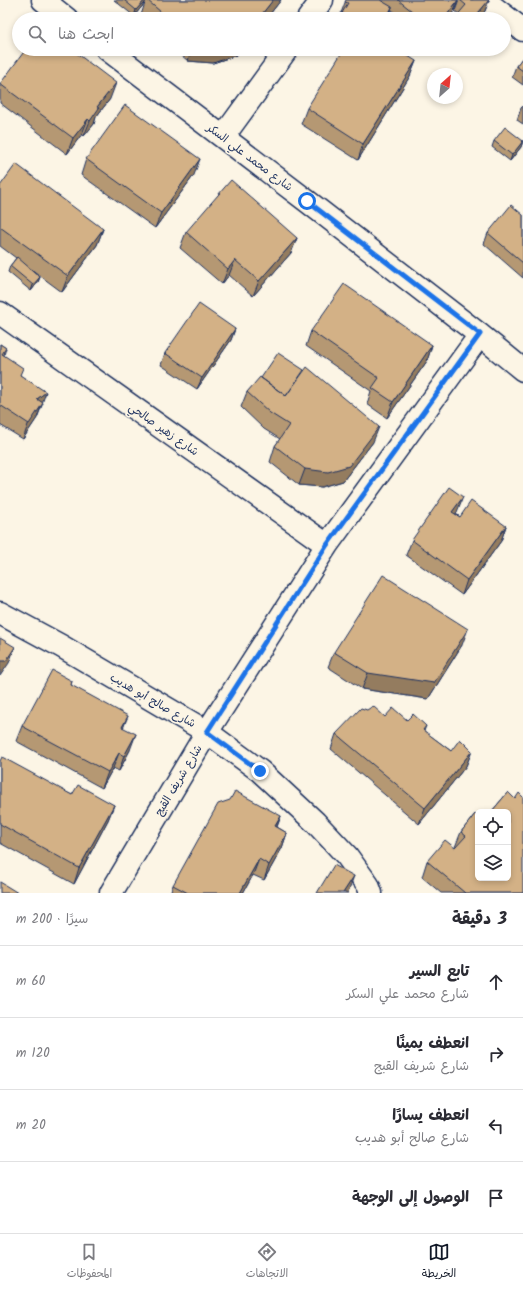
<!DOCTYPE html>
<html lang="ar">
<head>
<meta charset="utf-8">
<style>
	:root { --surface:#fff; --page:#f7f7f7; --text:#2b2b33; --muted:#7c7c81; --line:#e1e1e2; --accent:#111827 }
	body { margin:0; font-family:Kalam,"Playpen Sans Arabic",sans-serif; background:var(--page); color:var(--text); direction:rtl }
	.controls { position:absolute; right:12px; bottom:12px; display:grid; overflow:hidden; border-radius:6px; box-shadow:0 2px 6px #0003 }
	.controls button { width:36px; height:36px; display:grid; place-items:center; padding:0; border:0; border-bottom:1px solid var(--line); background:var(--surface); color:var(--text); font:20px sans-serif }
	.compass { position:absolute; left:427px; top:68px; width:36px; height:36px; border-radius:50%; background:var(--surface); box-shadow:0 2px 6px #0003; rotate:27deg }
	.stop { position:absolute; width:12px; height:12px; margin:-9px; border:3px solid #1a73e8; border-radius:50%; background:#fff }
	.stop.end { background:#1a73e8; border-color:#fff; box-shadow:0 1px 4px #0008 }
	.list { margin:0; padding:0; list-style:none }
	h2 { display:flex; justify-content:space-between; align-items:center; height:52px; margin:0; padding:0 16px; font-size:17px }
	h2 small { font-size:13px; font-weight:400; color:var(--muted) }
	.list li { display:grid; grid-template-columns:26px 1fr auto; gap:12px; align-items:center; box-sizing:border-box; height:72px; padding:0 16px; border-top:1px solid var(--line) }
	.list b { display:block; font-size:15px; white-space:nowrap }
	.list p { margin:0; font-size:13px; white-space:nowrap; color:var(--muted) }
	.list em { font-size:13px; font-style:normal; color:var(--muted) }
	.icon { flex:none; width:22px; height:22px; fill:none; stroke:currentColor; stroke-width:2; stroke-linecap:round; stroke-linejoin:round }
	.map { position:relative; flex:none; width:523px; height:893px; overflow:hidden; direction:ltr }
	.search { position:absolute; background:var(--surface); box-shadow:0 2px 6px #0003; left:12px; right:12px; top:12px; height:44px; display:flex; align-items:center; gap:10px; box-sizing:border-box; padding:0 14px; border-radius:22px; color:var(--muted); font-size:15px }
	.sheet { height:340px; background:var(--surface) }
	nav { display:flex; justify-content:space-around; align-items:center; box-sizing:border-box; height:56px; border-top:1px solid var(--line); background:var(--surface); font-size:11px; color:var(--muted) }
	nav a { display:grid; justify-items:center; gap:2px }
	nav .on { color:var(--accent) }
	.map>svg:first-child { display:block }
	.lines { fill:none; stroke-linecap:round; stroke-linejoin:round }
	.minor-casing { stroke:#1b2f5e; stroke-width:25 }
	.minor { stroke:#fcf5e5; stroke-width:22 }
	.wall { fill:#b59873; stroke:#1b2f5e }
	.shaded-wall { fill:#947c5e; stroke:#1b2f5e }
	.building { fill:#d3b186; stroke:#1b2f5e }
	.route { stroke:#1a73e8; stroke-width:5 }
	.labels { text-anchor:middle; stroke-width:3.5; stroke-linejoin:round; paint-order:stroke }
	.street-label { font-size:11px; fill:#1b2f5e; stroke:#fcf5e5 }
</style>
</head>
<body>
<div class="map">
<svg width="523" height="893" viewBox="0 0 523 893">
	<rect width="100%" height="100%" fill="#fcf5e5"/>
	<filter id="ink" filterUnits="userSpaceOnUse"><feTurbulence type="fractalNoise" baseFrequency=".025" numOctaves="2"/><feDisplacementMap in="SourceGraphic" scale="8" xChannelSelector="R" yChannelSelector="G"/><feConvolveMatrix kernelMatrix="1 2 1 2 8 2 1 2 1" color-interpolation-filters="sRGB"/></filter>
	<g filter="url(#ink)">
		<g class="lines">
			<defs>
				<path id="minor" d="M43,0L67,19
					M484,0L523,30
					M308,19L322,0
					M107,49L307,201L480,335L523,370
					M223,137L287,49
					M0,313L327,545
					M0,613L61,646L207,732L260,771L315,822L347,856L368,885L371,893
					M111,893L207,732L327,545L480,335"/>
			</defs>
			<!-- minor casing -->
			<use href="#minor" class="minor-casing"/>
			<!-- minor -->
			<use href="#minor" class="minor"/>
		</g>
		<!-- wall -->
		<path class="wall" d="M114,0H281L266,19H140V18L145,3L134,16Z
			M346,0H458L454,11L448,19H404L392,10L388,19H340L342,13H341Z
			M459,0H489L485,11L478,19H454L459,14L455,11Z
			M174,49H242L237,55L213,63L188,61Z
			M523,57V85L512,77L516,66Z
			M416,61L410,76L358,160L301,124L307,108Z
			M0,83L110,99L96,117L94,124L84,136L82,134L67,154L0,103Z
			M523,106V124L517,120L521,108Z
			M494,141H523L521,147L510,161L492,147Z
			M86,159L194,175L155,228L81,175Z
			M0,186L103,229L97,245L62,292L31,269L40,277L38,282L31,291L8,272L10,266L16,258L0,246Z
			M523,215V278L484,244L488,233Z
			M186,232L297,238L291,253L253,296L229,275L222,284L180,248Z
			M235,329L231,340L197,389L161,365L165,353Z
			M311,331L432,345L427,361L387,418L367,404L371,391L306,346Z
			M0,344L6,348L4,355L43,403L37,418L23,439L0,425Z
			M261,378L373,442L343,481L322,487L299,485L270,462L275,446L280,439L264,429L241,407L247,392Z
			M457,512L456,514L460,517L506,526L501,541L462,595L406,555L412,540Z
			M462,645L428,699L362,689L328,667L334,652Z
			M72,681L71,685L123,727L130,750L119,771L113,768L102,788L16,741L22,726Z
			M385,717L407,720L426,726L424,731L451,751H472L466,766L419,824L331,749L336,734Z
			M0,761L72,795L114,805L108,820L74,884L0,843Z
			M508,792L523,893H441L422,877L427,861L456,848L455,847L461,832L475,814L478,878L508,812H491L492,811Z
			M281,816L277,827L287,833L282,848L264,880L253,875L243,893H170L173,885Z"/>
		<!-- shaded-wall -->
		<path class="shaded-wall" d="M145,0H146L145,3L134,16L136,10Z
			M273,0H281L266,19H258Z
			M458,0L454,11L448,19H444Z
			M489,0L485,11L478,19H473Z
			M392,7L388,19H386Z
			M192,49H242L237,55L213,63L188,61Z
			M416,61L410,76L358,160L363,144Z
			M116,83L110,99L96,117L94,124L84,136L90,121L97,107Z
			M88,119L82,134L67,154L73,138Z
			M523,141L521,147L510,161L512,155Z
			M200,159L194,175L155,228L161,213Z
			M103,229L97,245L62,292L68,276Z
			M297,238L291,253L253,296L259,281Z
			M235,260L229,275L222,284L228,269Z
			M40,277L38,282L31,291L33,285Z
			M235,329L231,340L197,389L202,378Z
			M432,345L427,361L387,418L393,402Z
			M46,392L37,418L23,439L37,399Z
			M379,427L373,442L343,481L322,487L299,485L305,469Z
			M463,497L457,512L447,528L452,512Z
			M506,526L501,541L462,595L467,580Z
			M468,629L462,645L428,699L362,689L368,673Z
			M15,647L9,663L0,676V661Z
			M128,716L122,731V727Z
			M136,734L130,750L119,771L124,756Z
			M472,751L466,766L419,824L425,808Z
			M119,753L113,768L102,788L108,772Z
			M114,805L108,820L74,884L79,868Z
			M281,816L275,831V826Z
			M287,833L282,848L264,880L269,865Z
			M259,859L253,875L243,893H240Z
			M354,876L348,892V893H343Z"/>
		<!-- building -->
		<path class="building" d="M124,0H145L136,10Z
			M147,0H273L258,19H169Z
			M346,0H380L392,7L386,19H353L342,13L348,3L345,2Z
			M398,0H458L444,19H422Z
			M460,0H489L473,19H454L466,5Z
			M26,49H71L116,83L97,107L99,108L90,121L88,119L73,138L0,84Z
			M344,49H397L416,61L363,144L307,108Z
			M523,57V71L516,66Z
			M125,105L200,159L161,213L86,159Z
			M505,127L523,141L512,155L494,141Z
			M16,164L103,229L68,276L0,227V186Z
			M231,180L297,238L259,281L235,260L228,269L186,232Z
			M511,205L523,215V263L488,233Z
			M17,257L40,277L33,285L10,266Z
			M344,284L432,345L393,402L372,388L379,378L311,331Z
			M199,304L235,329L202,378L165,353Z
			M0,344L6,348L2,354L23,368L20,375L46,392L37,399L43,403L29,424L0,405Z
			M278,353L304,370L286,396L261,378Z
			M307,367L379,427L349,466L328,472L305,469L275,446L289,425L270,413L247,392L260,377L286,396Z
			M449,487L463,497L452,512L460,517L471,501L506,526L467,580L412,540Z
			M383,575L468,629L434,683L368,673L334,652Z
			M0,638L15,647L6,661H0Z
			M52,670L72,681L71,685L128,716L122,727L136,734L124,756L119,753L108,772L22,726Z
			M373,706L385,717L393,708L407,720L413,714L426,726L423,730L451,751L460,739L472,751L425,808L336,734L361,708L367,710Z
			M2,757L72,795L78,785L114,805L79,868L0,824V761Z
			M235,791L281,816L275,826L287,833L269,865L259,859L240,893H188L173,885L218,804L230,800Z
			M508,792L515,799L519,793L523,797V893H465L427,861L445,840L455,848L466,836L461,832L475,814L478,817V878H508V812H494L492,811Z
			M334,865L354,876L343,893H317Z
			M0,882L18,893H0Z"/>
	</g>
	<g class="lines" filter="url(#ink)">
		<!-- route -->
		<path class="route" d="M260,771L207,732L327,545L480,334L307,201"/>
	</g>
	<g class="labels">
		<!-- street labels -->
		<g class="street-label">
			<text transform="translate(250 157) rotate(37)" y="4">شارع محمد علي السكر</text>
			<text transform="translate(164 429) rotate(35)" y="4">شارع زهير صالحي</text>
			<text transform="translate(153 700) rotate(30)" y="4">شارع صالح أبو هديب</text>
			<text transform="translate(178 780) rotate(-59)" y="4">شارع شريف القبج</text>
		</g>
	</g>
</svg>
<div class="controls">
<button><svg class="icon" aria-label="locate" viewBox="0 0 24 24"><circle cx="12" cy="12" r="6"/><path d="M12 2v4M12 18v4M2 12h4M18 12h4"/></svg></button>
<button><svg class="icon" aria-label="layers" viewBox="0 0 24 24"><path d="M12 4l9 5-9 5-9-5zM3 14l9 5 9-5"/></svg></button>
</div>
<svg class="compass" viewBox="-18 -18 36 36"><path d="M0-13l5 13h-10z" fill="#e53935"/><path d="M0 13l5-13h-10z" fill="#7c7c81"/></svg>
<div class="stop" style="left:307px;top:201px"></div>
<div class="stop end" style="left:260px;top:771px"></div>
<div class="search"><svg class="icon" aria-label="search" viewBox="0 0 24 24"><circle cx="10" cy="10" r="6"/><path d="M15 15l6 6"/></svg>ابحث هنا</div>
</div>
<section class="sheet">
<h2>3 دقيقة<small>سيرًا · 200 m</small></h2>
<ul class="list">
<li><svg class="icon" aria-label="ahead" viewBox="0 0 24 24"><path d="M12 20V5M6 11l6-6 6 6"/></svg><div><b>تابع السير</b><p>شارع محمد علي السكر</p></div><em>60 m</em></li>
<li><svg class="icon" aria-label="right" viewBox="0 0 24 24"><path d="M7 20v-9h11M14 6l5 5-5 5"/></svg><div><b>انعطف يمينًا</b><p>شارع شريف القبج</p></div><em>120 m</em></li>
<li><svg class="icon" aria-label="left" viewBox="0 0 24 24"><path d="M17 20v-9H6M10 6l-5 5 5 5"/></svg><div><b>انعطف يسارًا</b><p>شارع صالح أبو هديب</p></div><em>20 m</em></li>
<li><svg class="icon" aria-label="arrive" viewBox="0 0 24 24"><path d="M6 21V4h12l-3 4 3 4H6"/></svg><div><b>الوصول إلى الوجهة</b></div></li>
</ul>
</section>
<nav>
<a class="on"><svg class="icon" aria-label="map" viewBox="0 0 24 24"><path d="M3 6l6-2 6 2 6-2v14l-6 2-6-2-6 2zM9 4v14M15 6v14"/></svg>الخريطة</a>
<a><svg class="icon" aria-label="directions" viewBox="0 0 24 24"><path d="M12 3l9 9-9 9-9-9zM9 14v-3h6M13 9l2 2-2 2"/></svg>الاتجاهات</a>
<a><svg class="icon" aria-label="saved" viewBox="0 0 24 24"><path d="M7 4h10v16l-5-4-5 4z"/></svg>المحفوظات</a>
</nav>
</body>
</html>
